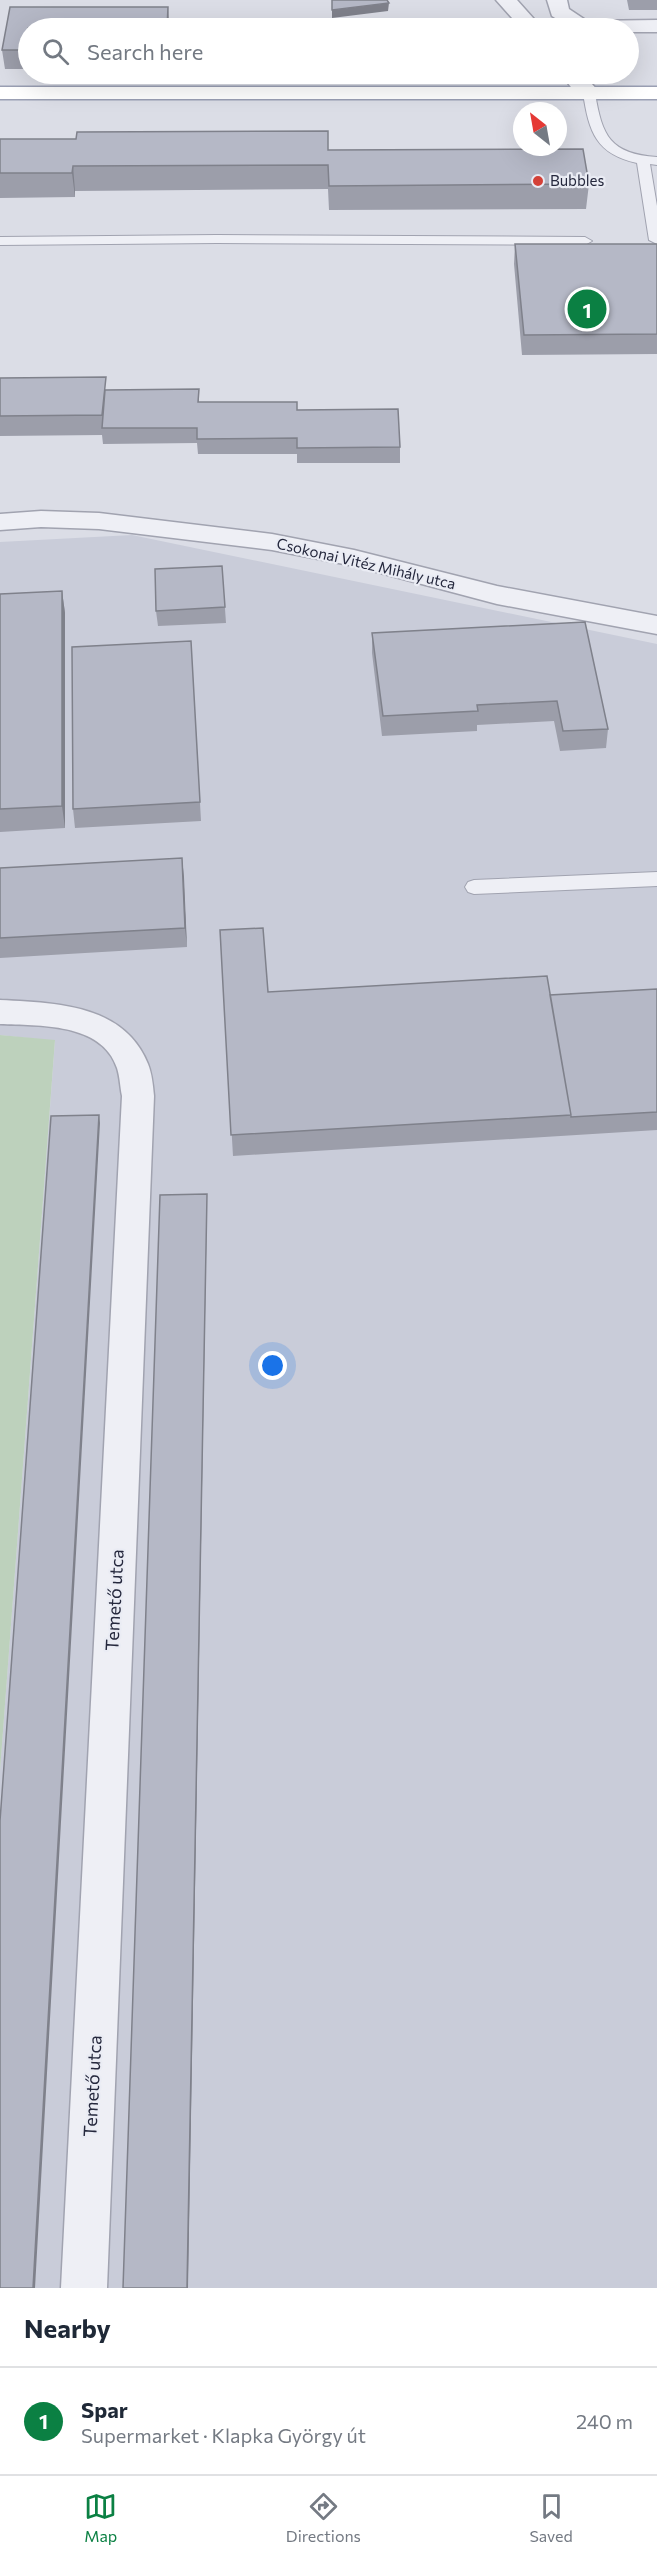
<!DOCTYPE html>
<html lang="en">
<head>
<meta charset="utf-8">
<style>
	:root { --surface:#fff; --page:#f2f2f3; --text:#1f2937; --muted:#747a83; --line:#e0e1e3; --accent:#0b8043 }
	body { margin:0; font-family:Commissioner,sans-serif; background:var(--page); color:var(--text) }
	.compass { position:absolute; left:513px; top:102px; width:54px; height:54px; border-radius:50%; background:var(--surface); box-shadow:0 6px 24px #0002; rotate:329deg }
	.you { position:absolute; left:273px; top:1366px; width:21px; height:21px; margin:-15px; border:4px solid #fff; border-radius:50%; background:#1a73e8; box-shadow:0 0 0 9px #1a73e833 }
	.badge { display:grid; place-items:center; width:39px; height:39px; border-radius:50%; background:var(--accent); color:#fff; font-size:20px; font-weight:700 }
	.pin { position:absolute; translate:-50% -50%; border:3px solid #fff; box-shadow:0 2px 6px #0006 }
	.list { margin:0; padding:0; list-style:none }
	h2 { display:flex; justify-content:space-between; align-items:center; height:78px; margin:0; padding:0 24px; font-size:26px }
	h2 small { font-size:20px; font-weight:400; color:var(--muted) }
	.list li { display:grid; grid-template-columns:39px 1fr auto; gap:18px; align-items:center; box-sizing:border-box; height:108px; padding:0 24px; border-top:2px solid var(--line) }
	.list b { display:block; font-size:22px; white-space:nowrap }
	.list p { margin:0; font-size:20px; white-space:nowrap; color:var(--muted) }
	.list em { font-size:20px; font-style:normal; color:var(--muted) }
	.icon { flex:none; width:33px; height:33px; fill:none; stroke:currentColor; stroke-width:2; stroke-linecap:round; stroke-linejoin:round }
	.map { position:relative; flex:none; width:657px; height:2288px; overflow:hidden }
	.search { position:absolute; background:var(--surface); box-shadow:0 6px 24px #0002; left:18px; right:18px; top:18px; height:66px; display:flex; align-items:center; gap:15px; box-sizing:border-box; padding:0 21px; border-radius:33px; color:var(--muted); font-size:22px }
	.sheet { height:186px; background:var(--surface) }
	nav { display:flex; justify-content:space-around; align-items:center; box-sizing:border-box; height:84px; border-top:2px solid var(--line); background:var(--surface); font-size:16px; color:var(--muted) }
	nav a { display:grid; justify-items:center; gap:3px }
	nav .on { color:var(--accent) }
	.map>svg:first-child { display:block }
	.built { fill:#c9ccd9 }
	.green { fill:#bdd1bc }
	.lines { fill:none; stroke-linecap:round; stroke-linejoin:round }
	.lane-casing { stroke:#a1a3b0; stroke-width:2 }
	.street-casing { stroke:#a1a3b0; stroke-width:3 }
	.primary-casing { stroke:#9a9fb3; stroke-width:3 }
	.lane { fill:#eeeff5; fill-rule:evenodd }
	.street { fill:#eeeff5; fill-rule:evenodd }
	.primary { fill:#fff; fill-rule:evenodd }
	.wall { fill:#9c9eaa }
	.shaded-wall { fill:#7f818b }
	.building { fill:#b5b8c6; stroke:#7f818b; stroke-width:1.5 }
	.poi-dot { fill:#d44138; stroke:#eaecf4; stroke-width:2 }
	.labels { text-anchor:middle; stroke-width:4.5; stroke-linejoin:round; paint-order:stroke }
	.far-poi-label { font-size:15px; fill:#25283d; stroke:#eaecf4; text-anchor:start }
	.far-street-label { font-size:15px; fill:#25283d; stroke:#eaecf4 }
	.street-label { font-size:18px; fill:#25283d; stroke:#eaecf4 }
</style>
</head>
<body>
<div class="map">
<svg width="657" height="2288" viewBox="0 0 657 2288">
	<rect width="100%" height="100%" fill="#dbdde6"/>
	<!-- built -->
	<path class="built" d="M132,535L657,644V2288H0V1771L55,1041L0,1035V542Z"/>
	<!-- green -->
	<path class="green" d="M0,1035L55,1040L0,1771Z"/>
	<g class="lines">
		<defs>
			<path id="lane" d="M589,89L595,93C602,136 610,154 657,157V165L650,164L657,206V244L649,240L637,163C596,154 589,132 583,93Z
				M217,235L585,237L592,241L585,245L217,243L0,245V237Z
				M657,872V886L474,894L468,892L465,887L468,882L474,880Z"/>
			<path id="street" d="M496,0H517L542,28H521Z
				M547,0H567L569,9L587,21L657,20V32H628V28H571L552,16Z
				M562,74H583L600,93L596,97C580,102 570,87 562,74Z
				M41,511L99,513L272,534L354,550L497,586L657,616V634L497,604L354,566L272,550L99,529L41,527L0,530V514Z
				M0,1000C56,1003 124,1004 148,1064C152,1074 153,1085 154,1096L107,2288H61L122,1096C120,1087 120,1077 117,1068C102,1022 38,1026 0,1024Z"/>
			<path id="primary" d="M0,87H657V99H0Z"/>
		</defs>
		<!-- lane casing -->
		<use href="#lane" class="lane-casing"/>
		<!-- street casing -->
		<use href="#street" class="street-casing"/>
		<!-- primary casing -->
		<use href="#primary" class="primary-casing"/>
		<!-- lane -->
		<use href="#lane" class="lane"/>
		<!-- street -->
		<use href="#street" class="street"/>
		<!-- primary -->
		<use href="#primary" class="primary"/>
	</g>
	<!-- wall -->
	<path class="wall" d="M627,0H657V10H629Z
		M10,7H168L169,28H28V69H5L2,50Z
		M0,139L328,150L589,184L586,209L329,210L328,189L75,191V197L0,198Z
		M515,244H657V354L522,355L514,264Z
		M0,378L107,390L199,389V402L297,410L400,447V463H297V454H198L197,443L103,444L102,435L0,436Z
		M222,566L226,623L158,626L156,611Z
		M62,591L65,613V828L0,832V594Z
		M585,622L608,729L606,748L560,751L554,721L477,725V731L382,736L372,653V633Z
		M191,641L201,821L75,828L73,809Z
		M182,858L187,947L0,958V868Z
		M220,930L268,992L550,995L657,989V1130L233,1156Z"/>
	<!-- shaded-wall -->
	<path class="shaded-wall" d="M389,3L388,11L332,18V10Z
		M168,7L169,28H167Z
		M73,166L75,191V197L72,173Z
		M62,591L65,613V828L62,806Z
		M182,858L184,877L187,947L185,928Z
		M99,1115L100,1123L35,2288H33Z
		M207,1194V1202L188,2288H187Z"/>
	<!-- building -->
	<path class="building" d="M332,0H387L389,3L332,10Z
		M10,7H168L167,28H28V50H2Z
		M375,20L376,28H336L335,21Z
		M509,22L510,28H413L412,24Z
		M328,131V150L583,149L589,184L329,186L328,165L73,166L72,173H0V139H76L77,132Z
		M515,244H657V334L524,335Z
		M106,377L102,415L0,416V378Z
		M199,389L198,402H297V410L398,409L400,447L297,448V438L197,439V428H102L105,390Z
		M222,566L225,607L156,611L155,569Z
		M62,591V806L0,809V594Z
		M585,622L608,729L563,731L557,701L477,705L478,711L383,716L372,633Z
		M191,641L200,802L73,809L72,647Z
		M182,858L185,928L0,938V868Z
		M263,928L268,992L547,976L571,1115L231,1135L220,930Z
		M657,989V1112L571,1117V1115L550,995Z
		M99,1115L33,2288H0V1821L51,1116Z
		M207,1194L187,2288H123L160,1195Z"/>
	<!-- markers -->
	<circle class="poi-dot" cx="538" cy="181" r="6"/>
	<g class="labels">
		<!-- far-poi labels -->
		<g class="far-poi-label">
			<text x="550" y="186">Bubbles</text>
		</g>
		<!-- far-street labels -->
		<g class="far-street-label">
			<text transform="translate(366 564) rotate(13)" y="5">Csokonai Vitéz Mihály utca</text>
		</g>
		<!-- street labels -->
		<g class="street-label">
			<text transform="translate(115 1600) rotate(-87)" y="6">Temető utca</text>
			<text transform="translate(93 2086) rotate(-87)" y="6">Temető utca</text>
		</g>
	</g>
</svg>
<svg class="compass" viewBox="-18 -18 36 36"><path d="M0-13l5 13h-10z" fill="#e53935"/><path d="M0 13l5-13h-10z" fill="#747a83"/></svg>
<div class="you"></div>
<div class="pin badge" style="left:587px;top:309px">1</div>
<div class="search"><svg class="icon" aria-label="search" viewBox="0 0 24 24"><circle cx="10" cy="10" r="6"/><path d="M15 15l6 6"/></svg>Search here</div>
</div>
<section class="sheet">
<h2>Nearby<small></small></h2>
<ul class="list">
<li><span class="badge">1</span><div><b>Spar</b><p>Supermarket · Klapka György út</p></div><em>240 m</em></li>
</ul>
</section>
<nav>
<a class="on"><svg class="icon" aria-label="map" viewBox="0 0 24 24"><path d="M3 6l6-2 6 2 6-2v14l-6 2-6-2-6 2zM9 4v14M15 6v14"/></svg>Map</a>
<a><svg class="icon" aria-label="directions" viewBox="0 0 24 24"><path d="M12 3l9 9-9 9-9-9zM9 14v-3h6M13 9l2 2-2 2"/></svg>Directions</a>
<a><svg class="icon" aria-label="saved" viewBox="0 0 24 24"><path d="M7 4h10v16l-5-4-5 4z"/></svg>Saved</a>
</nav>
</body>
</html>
